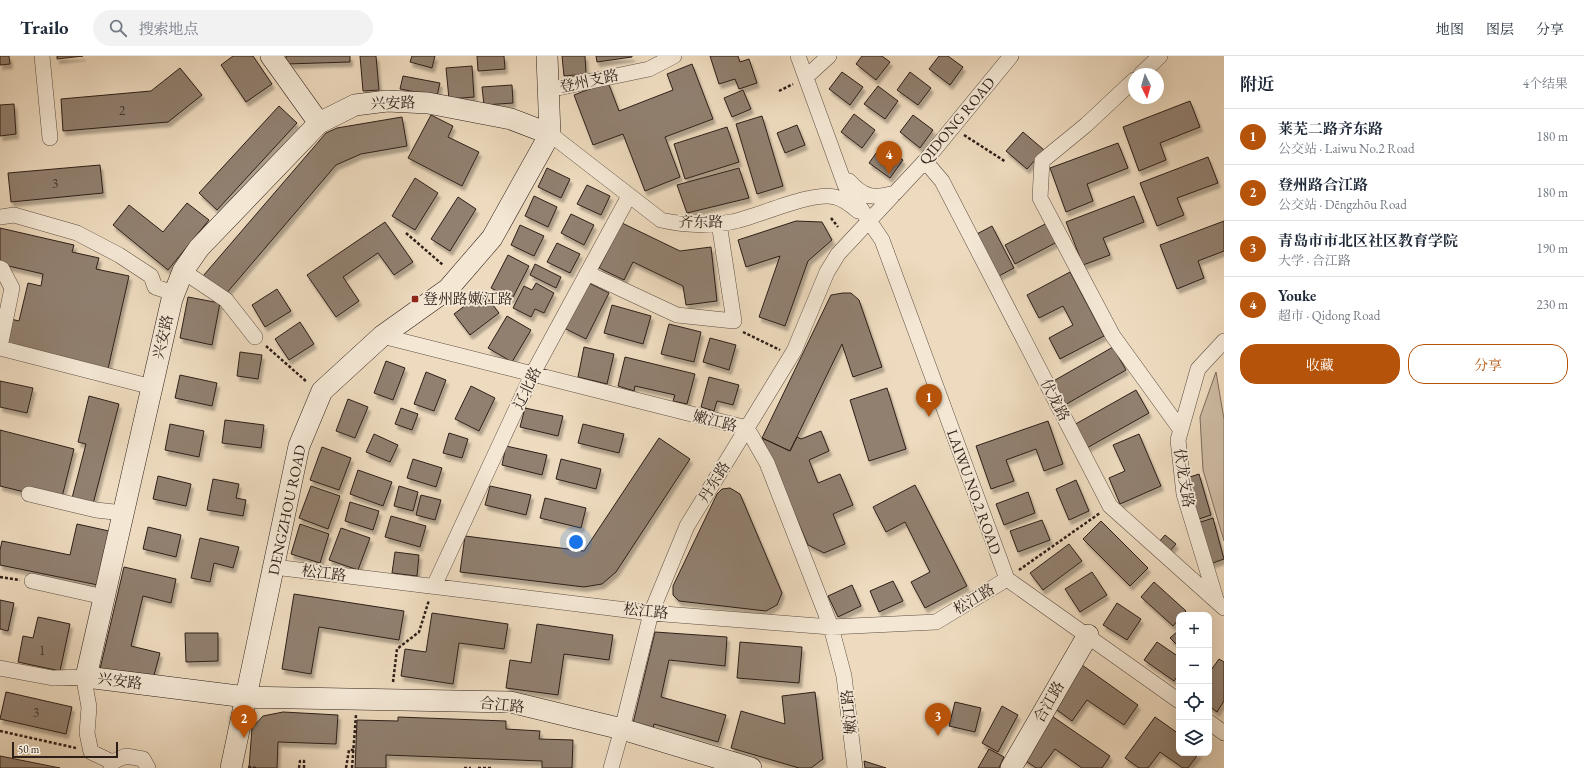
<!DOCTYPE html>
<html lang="zh">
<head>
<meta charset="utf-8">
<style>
	:root { --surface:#fff; --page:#f2f2f3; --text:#1f2937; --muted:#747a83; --line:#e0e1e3; --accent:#b45309 }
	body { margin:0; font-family:"EB Garamond","Noto Serif SC",serif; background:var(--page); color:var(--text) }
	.controls { position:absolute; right:12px; bottom:12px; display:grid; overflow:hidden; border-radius:8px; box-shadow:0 4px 16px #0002 }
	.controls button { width:36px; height:36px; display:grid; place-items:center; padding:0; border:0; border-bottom:1px solid var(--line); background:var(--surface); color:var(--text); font:20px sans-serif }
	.compass { position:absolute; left:1128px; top:12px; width:36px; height:36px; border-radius:50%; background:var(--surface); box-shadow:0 4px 16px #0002; rotate:175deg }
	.scale { position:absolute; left:12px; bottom:10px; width:106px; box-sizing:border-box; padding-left:4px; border:2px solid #2d1e18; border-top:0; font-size:11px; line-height:14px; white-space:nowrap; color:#2d1e18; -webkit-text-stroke:3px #f4e8d5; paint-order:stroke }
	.you { position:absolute; left:576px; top:486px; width:14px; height:14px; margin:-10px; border:3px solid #fff; border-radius:50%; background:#1a73e8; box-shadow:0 0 0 6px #1a73e833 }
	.badge { display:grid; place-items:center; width:26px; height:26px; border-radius:50%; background:var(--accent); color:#fff; font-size:13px; font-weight:700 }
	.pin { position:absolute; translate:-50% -33px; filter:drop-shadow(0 1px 2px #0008) }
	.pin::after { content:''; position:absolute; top:21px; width:14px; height:12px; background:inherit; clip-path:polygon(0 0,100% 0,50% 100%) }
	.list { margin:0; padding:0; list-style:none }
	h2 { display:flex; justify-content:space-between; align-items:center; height:52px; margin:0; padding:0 16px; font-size:17px }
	h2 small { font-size:13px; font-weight:400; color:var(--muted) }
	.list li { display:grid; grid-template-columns:26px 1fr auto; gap:12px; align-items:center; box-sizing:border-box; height:56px; padding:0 16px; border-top:1px solid var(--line) }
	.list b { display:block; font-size:15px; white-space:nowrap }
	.list p { margin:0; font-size:13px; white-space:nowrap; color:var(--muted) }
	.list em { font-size:13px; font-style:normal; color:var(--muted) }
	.actions { display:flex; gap:8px; padding:12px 16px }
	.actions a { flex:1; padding:9px 0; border:1px solid var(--accent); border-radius:16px; text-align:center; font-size:14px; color:var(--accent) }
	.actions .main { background:var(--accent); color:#fff }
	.icon { flex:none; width:22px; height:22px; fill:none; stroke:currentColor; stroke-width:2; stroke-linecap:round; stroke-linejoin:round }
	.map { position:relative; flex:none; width:1224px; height:712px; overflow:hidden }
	header { display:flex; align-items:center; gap:24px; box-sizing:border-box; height:56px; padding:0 20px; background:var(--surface); border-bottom:1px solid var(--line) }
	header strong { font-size:19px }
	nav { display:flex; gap:22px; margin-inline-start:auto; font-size:14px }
	.search { width:280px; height:36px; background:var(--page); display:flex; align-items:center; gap:10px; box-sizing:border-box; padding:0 14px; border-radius:22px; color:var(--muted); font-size:15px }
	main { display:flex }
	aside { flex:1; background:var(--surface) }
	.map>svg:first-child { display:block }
	.green { fill:#cdbba3; stroke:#7d6c5e }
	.building { fill:#91806f; stroke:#2d1e18; filter:url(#shadow) }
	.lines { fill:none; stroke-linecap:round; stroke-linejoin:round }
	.street-casing { stroke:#5d4d42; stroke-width:16 }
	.secondary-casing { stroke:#2d1e18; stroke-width:22 }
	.path { stroke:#2d1e18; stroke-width:2.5; stroke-dasharray:3 2; stroke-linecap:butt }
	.street { stroke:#f4e8d5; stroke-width:15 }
	.secondary { stroke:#f4e8d5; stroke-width:21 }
	.poi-dot { fill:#8f2418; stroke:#f4e8d5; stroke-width:1.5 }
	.labels { text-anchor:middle; stroke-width:3.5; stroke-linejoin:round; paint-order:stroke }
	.number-label { font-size:13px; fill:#46362e }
	.street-label { font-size:15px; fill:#2d1e18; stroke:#f4e8d5 }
	.poi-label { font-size:15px; fill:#2d1e18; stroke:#f4e8d5; text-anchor:start }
</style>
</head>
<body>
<header>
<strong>Trailo</strong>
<div class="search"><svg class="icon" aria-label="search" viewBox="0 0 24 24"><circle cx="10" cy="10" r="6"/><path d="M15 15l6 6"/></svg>搜索地点</div>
<nav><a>地图</a><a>图层</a><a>分享</a></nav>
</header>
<main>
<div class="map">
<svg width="1224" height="712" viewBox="0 0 1224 712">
	<defs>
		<filter id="shadow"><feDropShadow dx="2.5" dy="4.5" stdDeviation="1" flood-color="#0004"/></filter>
	</defs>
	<rect width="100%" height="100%" fill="#eedbbf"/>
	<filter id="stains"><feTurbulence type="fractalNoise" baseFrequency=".005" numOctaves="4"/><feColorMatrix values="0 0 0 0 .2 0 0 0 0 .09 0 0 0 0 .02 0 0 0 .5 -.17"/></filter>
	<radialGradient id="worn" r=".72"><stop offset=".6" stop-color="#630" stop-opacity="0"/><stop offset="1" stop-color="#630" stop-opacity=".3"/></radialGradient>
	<!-- green -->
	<path class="green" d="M1216,316L1224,363V485L1203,414L1200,361Z"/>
	<!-- building -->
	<path class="building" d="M0,0H9L10,8L0,9Z
		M57,0H83L57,3Z
		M233,0H253L272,28L246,46L221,9Z
		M286,0H350V6L286,8Z
		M360,0H376L379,34L363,35Z
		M412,0H435L432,12L410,6Z
		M477,0H504L505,13L478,15Z
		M562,0H585L586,18L564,20Z
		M596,0H632V1L597,6Z
		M710,0H738L740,6L749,3L757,27L739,33L735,23L719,28Z
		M862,0H882L890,6L876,24L856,8Z
		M939,0H948L963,11L950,29L929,13Z
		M692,8L713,63L665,81L680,121L645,135L623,78L593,89L574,39L608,26L619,55L673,34L667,18Z
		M472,10L474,41L449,43L446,12Z
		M180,12L202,39L168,66L63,75L61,43L151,35Z
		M842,16L863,31L850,49L829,33Z
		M910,16L931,32L918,49L897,34Z
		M403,20L440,27L437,40L400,33Z
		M512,29L513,47L484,49L482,31Z
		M878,30L898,45L885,63L864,48Z
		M743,34L751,53L732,61L724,42Z
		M1190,45L1200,71L1160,87L1166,104L1139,115L1123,71Z
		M14,48L16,78L0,80V49Z
		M279,50L297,67L217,154L199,137Z
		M854,58L875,74L862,92L841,76Z
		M431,59L453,70L448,81L479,96L462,130L408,102Z
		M913,59L933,74L920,92L900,76Z
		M762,60L783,130L757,138L736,68Z
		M402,61L407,90L361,98L336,109L225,239L203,220L326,77L337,72Z
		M797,69L805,89L785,97L777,77Z
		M727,71L739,106L685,123L674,88Z
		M1023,76L1044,94L1027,113L1006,95Z
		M1118,87L1128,112L1087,128L1093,145L1066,156L1050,112Z
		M882,89L903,104L890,122L869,107Z
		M1208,101L1218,127L1177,142L1184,159L1157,170L1140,127Z
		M100,109L103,137L11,146L8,117Z
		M547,112L570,123L561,142L538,131Z
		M739,112L749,142L687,157L677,129Z
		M415,122L438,137L415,174L392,160Z
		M587,129L610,140L601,159L577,148Z
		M534,140L557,151L548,171L525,160Z
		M1134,140L1144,166L1103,182L1110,199L1083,209L1066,166Z
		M458,141L476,153L450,195L431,183Z
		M187,147L209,164L168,214L113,169L129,149L163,176Z
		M571,158L594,169L584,189L561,177Z
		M796,165L822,166L832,184L808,205L785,270L759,261L780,200L746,211L738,184Z
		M1224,165V195L1198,205L1204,222L1177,233L1160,189Z
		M385,166L413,206L394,219L378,197L343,221L359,245L336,261L307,219Z
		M1049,166L1059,185L1015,208L1005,189Z
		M622,167L680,195L711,191L717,245L686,249L683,230L633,206L624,224L599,212Z
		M520,169L544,180L534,200L511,189Z
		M992,170L1014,212L995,222L973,180Z
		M0,172L74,189L72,196L99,202L96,213L129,220L108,313L1,289L7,262L19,265L28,227L41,230L43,218L0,208Z
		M557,187L580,198L570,217L547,206Z
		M508,199L529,210L512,243L491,232Z
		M535,208L561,221L556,232L530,219Z
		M1070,216L1104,280L1060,303L1049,282L1073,269L1063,250L1039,262L1027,239Z
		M587,226L609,237L586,283L564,272Z
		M536,227L554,237L544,257L535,253L531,261L513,252L524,230L532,234Z
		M277,233L291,255L265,271L252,249Z
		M483,236L499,257L470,279L454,258Z
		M843,237H851L859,244L882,311L853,321L842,288L790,395L762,382L831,239Z
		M188,241L220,247L212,289L180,282Z
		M612,249L651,260L643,288L604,277Z
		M507,260L531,274L512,306L488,292Z
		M300,266L314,288L289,304L275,283Z
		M669,268L701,276L694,306L661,298Z
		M710,282L736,289L729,314L703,306Z
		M584,291L614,298L607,328L578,321Z
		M1113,291L1126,314L1063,350L1050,327Z
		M240,296L262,299L258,323L237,320Z
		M625,301L695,318L687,348L673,345L675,339L635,330L634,335L618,330Z
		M386,305L405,312L393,344L374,337Z
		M426,316L446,324L434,355L414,348Z
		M180,319L217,327L212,350L175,342Z
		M709,321L739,329L733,349L717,345L714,355L701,351Z
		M0,325L33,332L27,357L0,351Z
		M471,330L495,342L479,375L455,363Z
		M887,332L906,393L869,405L850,344Z
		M1136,334L1149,357L1085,393L1072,370Z
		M89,340L119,348L93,448L72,442L86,388L78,386Z
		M348,343L368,351L355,382L336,375Z
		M401,352L418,358L412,374L395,368Z
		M525,352L563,360L558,380L520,371Z
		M225,364L264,369L261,392L222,387Z
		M1048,365L1063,408L1044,415L1036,393L1006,404L1014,425L991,433L976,390Z
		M170,368L204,375L199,401L165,394Z
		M583,368L624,378L619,397L578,387Z
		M0,374L74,393L61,445L0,430Z
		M821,375L829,395L809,404L818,427L840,418L853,449L833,458L845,488L824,497L808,489L762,382L790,395L797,381L801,383Z
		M449,377L468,383L462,402L443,397Z
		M374,378L398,389L390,406L366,396Z
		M1139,378L1161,430L1120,448L1109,422L1125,415L1113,389Z
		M659,382L690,403L616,516L602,528L584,531L460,516L465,480L584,495Z
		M506,390L547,399L542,419L502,409Z
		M322,391L351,402L339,434L310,424Z
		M413,403L442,412L436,431L407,422Z
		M561,403L601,413L596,433L556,423Z
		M358,414L392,426L383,450L350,438Z
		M1199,418L1211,459L1196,464L1184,423Z
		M158,420L191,428L186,450L153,443Z
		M213,423L239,428L236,442L246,444L243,460L207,454Z
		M1076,424L1089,455L1069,464L1056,433Z
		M915,429L967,530L925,552L911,526L930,516L905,466L886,476L873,451Z
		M311,430L340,440L328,473L299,462Z
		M399,430L418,436L413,455L394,450Z
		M490,430L531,439L526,459L485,449Z
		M730,432L740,438L782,537L777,549L766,555L679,545L673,539V530L717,438L722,433Z
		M1028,436L1035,457L1004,469L996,448Z
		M421,439L441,444L435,464L416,459Z
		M545,442L586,452L581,472L540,462Z
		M350,446L379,455L373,474L345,465Z
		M391,460L426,470L420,491L385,481Z
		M1213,462L1224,503L1210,508L1198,467Z
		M1042,464L1050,484L1018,496L1010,475Z
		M1101,465L1148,512L1130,530L1083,483Z
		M77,468L109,475L98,529L0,509V494L2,485L70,499Z
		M300,468L329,478L320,507L291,498Z
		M148,471L181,479L176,501L143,493Z
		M341,472L370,482L358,514L329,504Z
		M1165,479L1176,488L1169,496L1158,487Z
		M200,482L239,491L233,512L214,507L210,526L191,522Z
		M1069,488L1082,505L1043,534L1030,517Z
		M395,496L419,499L417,520L392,517Z
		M124,511L176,523L171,547L143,540L131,590L160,597L153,623L100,613Z
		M1092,516L1107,539L1080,556L1065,533Z
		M893,525L903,545L879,556L870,535Z
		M1154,526L1186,555L1182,559H1179V563L1173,570L1141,541Z
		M852,529L861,550L838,561L828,540Z
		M294,538L404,555L399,584L319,571L311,618L282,613Z
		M0,544L14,547L8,575L0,573Z
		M1117,547L1141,563L1127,584L1103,569Z
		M432,557L508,568L504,593L459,587L453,628L401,620L405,593L426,596Z
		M38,561L70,568L60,615L18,606L23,580L33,582Z
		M537,568L613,579L609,604L564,598L558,639L506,632L510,604L531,607Z
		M1179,574V591L1170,582Z
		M655,576L727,581L725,610L669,604L661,641L726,659L718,686L654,668L653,673L633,667Z
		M185,577H218V605L186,606Z
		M740,586L802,591L799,627L737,622Z
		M1157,586L1179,601V618L1174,625L1144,604Z
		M1219,603L1224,606V645L1217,656L1209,650V617Z
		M1082,609L1138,649L1124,669L1087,644L1072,665L1053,651Z
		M6,636L72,651L66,678L0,663Z
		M815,636L823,703L811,712H799L731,692L741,655L785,668L782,640Z
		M955,646L981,652L975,676L949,670Z
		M1002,650L1018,659L998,696L982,687Z
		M283,656L338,659L336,688L278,686L277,712H249L252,672L263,660Z
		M1049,658L1110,700L1102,712H1082L1055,693L1041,712H1036L1020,701Z
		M398,661L506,665V673L540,675L539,683L573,684L572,712H542V705L386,699V712H355L357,664L398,665Z
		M1155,661L1179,678V697H1199L1188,712H1183L1160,696L1148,712H1139L1125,702Z
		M989,693L1004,701L999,712H978Z
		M0,700L60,712H0Z
		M864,705L886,712H865Z"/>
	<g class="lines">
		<defs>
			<path id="street" d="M42,0L50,82
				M798,0L845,129L882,184L1007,523L1179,645
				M1141,18L1160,0
				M806,21L829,0
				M1134,24L1086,69L1042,105L1040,142L1113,280L1181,374
				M548,34L649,13L674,0
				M550,78L661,164C683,169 709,170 731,166C758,161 810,135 835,141C844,143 851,149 858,155
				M925,105L942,125L1110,450L1224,552
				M849,125C864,142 874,143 895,137
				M0,161L14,159L77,177L119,199L151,220L155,231L174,237
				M0,212L2,213L12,232L0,291
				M183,215L226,244L255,281
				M587,217L677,259L734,265L719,167
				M382,280L747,372L767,407L831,571L844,620L855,712
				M0,292L152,331
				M29,438L96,454L123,457
				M274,511L651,557L831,571L936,566L1007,523
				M32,525L104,541
				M434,530L532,319L629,140
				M1216,543L1184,438L1178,384L1198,313L1224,285
				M0,612L53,622L86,621L85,629L89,651L87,677L91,696L112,706
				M1209,666L1224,677
				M111,712L112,706L126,700L143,703L148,712
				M611,712L622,673L651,557L687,470L794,295L827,216L838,198L925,105L1011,0"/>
			<path id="secondary" d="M271,0L319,67
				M550,78L511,63L428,47L387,45L355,49L319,67L199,192L183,215L172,243L86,621L246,641L510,646L622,673L751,712
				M231,712L299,390L322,335L382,280L448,233L492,182L550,78L547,0
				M1011,712L1088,579"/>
		</defs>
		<!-- street casing -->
		<use href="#street" class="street-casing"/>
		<!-- secondary casing -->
		<use href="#secondary" class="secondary-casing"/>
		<!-- path -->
		<path class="path" d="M779,35L793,28
			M964,79L1006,106
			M831,162L838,171
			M406,177L443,209
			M743,276L780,294
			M266,290L307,326
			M1019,514L1100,457
			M0,521L20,524
			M393,626L397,593L419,576L429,544
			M0,675L76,692
			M248,711L257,712
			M299,712L300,705H304V712
			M346,712L349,694H354
			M352,712L356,659
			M464,712H471
			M478,712H493"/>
		<!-- street -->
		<use href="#street" class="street"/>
		<!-- secondary -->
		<use href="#secondary" class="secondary"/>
	</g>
	<!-- markers -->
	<rect class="poi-dot" x="411" y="239" width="8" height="8" rx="2"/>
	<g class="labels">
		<!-- number labels -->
		<g class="number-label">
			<text x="122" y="59">2</text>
			<text x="55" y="132">3</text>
			<text x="42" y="599">1</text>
			<text x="36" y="661">3</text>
		</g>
		<!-- street labels -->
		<g class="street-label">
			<text transform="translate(589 25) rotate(-12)" y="5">登州支路</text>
			<text transform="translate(393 47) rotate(-1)" y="5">兴安路</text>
			<text transform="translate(957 65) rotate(-50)" y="5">QIDONG ROAD</text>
			<text x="701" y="171">齐东路</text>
			<text transform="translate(163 281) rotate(-77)" y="5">兴安路</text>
			<text transform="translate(527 332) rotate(-64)" y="5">辽北路</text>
			<text transform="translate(1055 344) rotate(63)" y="5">伏龙路</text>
			<text transform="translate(715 365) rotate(14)" y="5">嫩江路</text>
			<text transform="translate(1184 422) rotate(81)" y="5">伏龙支路</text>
			<text transform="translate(714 426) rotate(-58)" y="5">丹东路</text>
			<text transform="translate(974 436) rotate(70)" y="5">LAIWU NO.2 ROAD</text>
			<text transform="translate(287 454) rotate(-78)" y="5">DENGZHOU ROAD</text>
			<text transform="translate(324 517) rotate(7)" y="5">松江路</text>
			<text transform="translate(974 543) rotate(-31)" y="5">松江路</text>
			<text transform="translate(646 555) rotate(6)" y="5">松江路</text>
			<text transform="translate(120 625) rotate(7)" y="5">兴安路</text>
			<text transform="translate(1049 646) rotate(-60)" y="5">合江路</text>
			<text transform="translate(502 649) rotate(6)" y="5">合江路</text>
			<text transform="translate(849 656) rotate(-96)" y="5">嫩江路</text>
		</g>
		<!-- poi labels -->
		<g class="poi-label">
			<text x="423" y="248">登州路嫩江路</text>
		</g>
	</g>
	<rect width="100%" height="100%" filter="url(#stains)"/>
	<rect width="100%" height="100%" fill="url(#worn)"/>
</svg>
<div class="controls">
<button>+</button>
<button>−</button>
<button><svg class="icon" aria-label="locate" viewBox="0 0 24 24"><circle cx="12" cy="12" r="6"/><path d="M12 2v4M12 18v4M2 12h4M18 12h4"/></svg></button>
<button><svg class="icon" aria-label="layers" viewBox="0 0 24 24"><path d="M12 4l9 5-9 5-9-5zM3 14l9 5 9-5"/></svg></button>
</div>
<svg class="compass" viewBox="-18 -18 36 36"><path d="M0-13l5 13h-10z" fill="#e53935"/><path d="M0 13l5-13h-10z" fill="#747a83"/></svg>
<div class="scale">50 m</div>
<div class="you"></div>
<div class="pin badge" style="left:929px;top:361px">1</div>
<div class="pin badge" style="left:244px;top:682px">2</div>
<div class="pin badge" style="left:938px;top:680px">3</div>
<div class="pin badge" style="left:889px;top:118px">4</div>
</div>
<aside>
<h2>附近<small>4个结果</small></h2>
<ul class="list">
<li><span class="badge">1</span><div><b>莱芜二路齐东路</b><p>公交站 · Laiwu No.2 Road</p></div><em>180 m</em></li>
<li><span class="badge">2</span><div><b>登州路合江路</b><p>公交站 · Dēngzhōu Road</p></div><em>180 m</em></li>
<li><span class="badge">3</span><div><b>青岛市市北区社区教育学院</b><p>大学 · 合江路</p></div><em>190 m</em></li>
<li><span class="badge">4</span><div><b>Youke</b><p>超市 · Qidong Road</p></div><em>230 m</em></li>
</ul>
<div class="actions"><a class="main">收藏</a><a>分享</a></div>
</aside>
</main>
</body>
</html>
